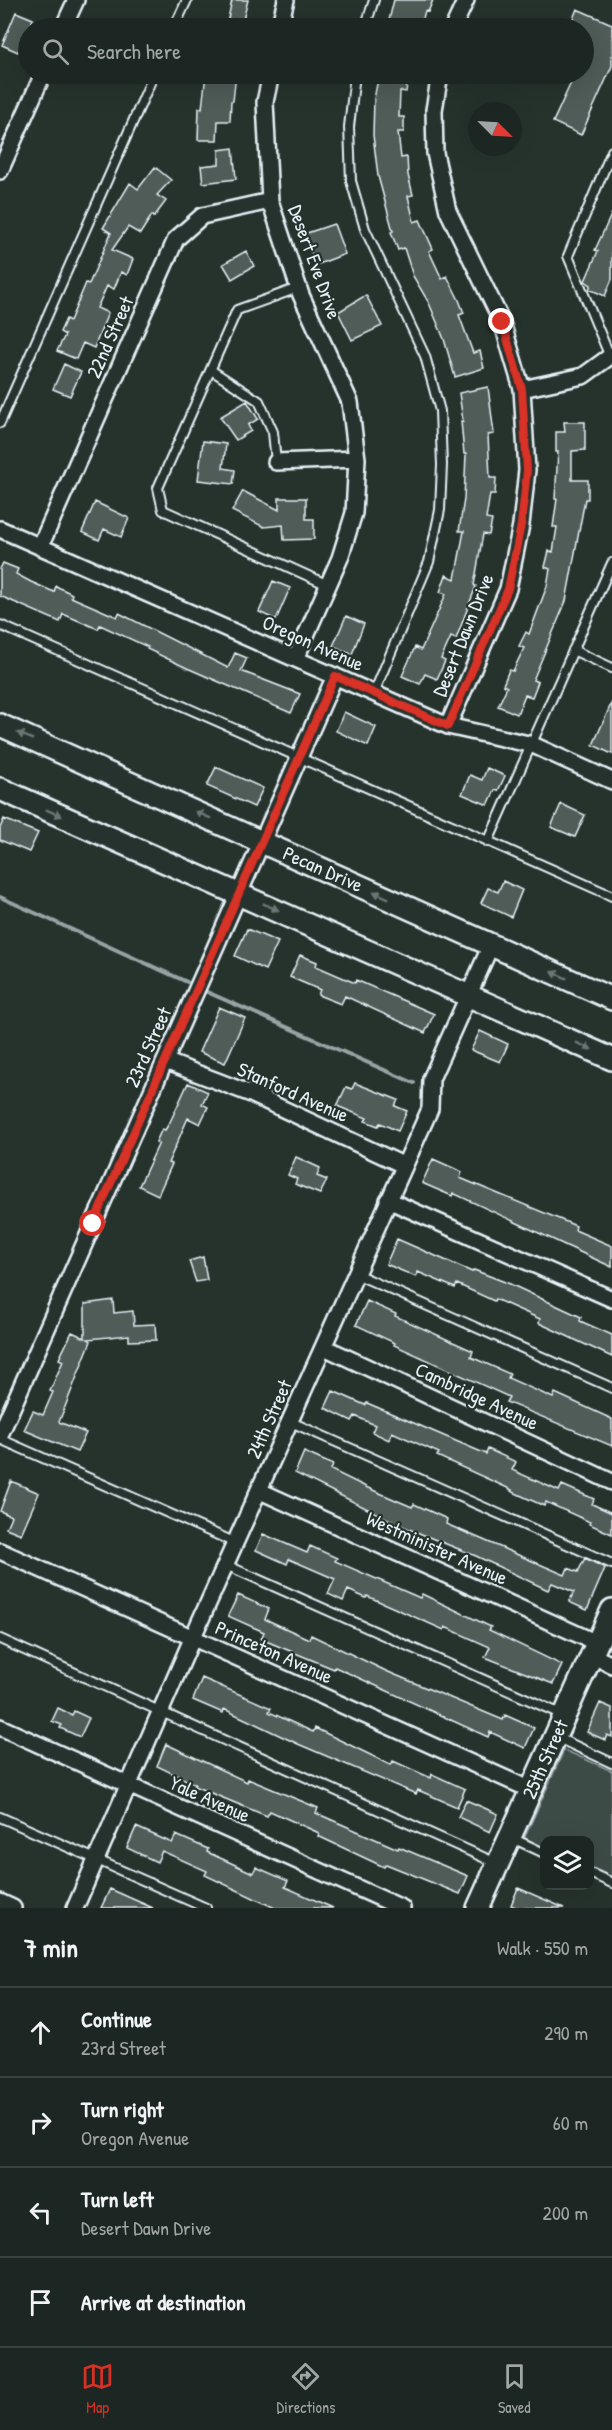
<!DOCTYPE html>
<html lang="en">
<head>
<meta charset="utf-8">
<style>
	:root { --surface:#1c2622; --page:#29322f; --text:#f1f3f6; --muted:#a0a5a5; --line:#3a4340; --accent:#d93025 }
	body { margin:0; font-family:"Patrick Hand",sans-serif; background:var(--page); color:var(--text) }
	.controls { position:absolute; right:18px; bottom:18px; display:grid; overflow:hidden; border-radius:12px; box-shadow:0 6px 24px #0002 }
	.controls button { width:54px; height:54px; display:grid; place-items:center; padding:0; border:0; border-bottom:2px solid var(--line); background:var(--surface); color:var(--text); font:30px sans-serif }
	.compass { position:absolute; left:468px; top:102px; width:54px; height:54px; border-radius:50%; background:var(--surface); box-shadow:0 6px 24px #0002; rotate:114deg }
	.stop { position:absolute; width:18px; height:18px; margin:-14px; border:4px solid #d93025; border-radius:50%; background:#fff }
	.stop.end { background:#d93025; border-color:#fff; box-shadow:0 2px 6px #0008 }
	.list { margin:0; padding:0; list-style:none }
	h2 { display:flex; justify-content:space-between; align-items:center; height:78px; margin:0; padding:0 24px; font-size:26px }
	h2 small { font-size:20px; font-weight:400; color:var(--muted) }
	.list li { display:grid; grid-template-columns:39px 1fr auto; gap:18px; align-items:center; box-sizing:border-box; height:90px; padding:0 24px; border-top:2px solid var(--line) }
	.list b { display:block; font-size:22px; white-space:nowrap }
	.list p { margin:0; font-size:20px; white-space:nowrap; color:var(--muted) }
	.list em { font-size:20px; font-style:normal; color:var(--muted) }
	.icon { flex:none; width:33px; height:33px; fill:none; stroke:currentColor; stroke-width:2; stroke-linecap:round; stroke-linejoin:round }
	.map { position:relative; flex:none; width:612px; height:1908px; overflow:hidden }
	.search { position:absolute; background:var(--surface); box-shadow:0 6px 24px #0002; left:18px; right:18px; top:18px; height:66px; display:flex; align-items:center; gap:15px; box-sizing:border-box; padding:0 21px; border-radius:33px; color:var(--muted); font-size:22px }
	.sheet { height:438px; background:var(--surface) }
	nav { display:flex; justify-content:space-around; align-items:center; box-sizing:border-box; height:84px; border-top:2px solid var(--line); background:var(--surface); font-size:16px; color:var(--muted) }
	nav a { display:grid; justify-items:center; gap:3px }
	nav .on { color:var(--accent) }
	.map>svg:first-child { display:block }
	.green { fill:#3e4b47; stroke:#939ea0; stroke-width:1.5 }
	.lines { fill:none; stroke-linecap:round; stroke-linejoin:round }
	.stream { stroke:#98a3a5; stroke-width:4 }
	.building { fill:#505c59; stroke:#e8f1f8; stroke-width:1.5 }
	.lane-casing { stroke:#e8f1f8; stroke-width:12 }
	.street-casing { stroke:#e8f1f8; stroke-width:20 }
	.secondary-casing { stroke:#e8f1f8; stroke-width:26 }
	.lane { stroke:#26332d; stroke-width:8 }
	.street { stroke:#26332d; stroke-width:15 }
	.secondary { stroke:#26332d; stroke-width:21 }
	.oneway { fill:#6a7674 }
	.route { stroke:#d93025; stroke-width:8 }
	.labels { text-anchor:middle; stroke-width:4.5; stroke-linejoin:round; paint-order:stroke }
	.street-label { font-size:20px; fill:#e8f1f8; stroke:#26332d }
</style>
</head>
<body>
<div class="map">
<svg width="612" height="1908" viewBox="0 0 612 1908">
	<rect width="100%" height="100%" fill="#26332d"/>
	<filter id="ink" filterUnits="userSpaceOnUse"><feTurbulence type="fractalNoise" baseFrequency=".0167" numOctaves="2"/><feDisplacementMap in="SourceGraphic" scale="12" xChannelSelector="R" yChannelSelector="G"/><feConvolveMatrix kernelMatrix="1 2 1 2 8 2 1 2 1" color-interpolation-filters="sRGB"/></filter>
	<g filter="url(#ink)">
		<!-- green -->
		<path class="green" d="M564,1750L612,1771V1877L590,1867V1840H544V1848L524,1839Z"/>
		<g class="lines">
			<!-- stream -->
			<path class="stream" d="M0,897L187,982
				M207,992L414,1083"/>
		</g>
		<!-- building -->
		<path class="building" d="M232,0H248L241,28H226Z
			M394,0H433L428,12L425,11L420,28H387Z
			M577,9L612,24V66L581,135L553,122L575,74H584V28H569Z
			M16,12L33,19L18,52L2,45Z
			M206,74H236L233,101H231L230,121H218L217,140H198L199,108H202Z
			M379,74H402V76L408,77L406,92L400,91L399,117H404V132H398L401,158L407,157L408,175L413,195L408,196L414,222L420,220L433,249L429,251L442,279L447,276L459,300L464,313L459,315L473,353L480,351L484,368L455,377L444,339L429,303L413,276L404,248L398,250L391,232L393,231L378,176L373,135L374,99Z
			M233,148L236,179L203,183L201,166L219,164V150Z
			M155,167L171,180L157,195L166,201L154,217L152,215L140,234L128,227L112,250L133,259L127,275L121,272L114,289L107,286L97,308L108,313L94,348L83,343L76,359L57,351L65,335L60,332L66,319L70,321L86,283L89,284L111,233L103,228L130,183L138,189Z
			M612,213V279L605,296L589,289L591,285L585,281L598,251L595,250Z
			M334,224L345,254L316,265L304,234Z
			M246,251L254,266L232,279L223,264Z
			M366,295L382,326L352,340L338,312Z
			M64,364L81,372L70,396L53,389Z
			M488,387L494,434L488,435L490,478H496L495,494H490L486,519L492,520L489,535L483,534L474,585L476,586L456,639L451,637L441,659L445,661L437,679L425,674L420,684L402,676L415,647L421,650L446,594L440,592L446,575L455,579L464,531H459L464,499L466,454H464L461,421H463L459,393Z
			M247,401L258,419L248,425L251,431L236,440L220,417Z
			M564,422H585V450L572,451V480H588V499H585L566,601L533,680L538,682L532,697L525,695L517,714L498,706L507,687L503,685L509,670L513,671L524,648L519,646L526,632L529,634L547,586L550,569L545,567L549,551L553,552L557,527H553L557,499H555L558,452H556V432H565Z
			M203,441L226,444L223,468L235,470L233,484L198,480Z
			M243,491L279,510V498H306V519H314V539L284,540L283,525L264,527L232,511Z
			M95,502L129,518L121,537L104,529L99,540L82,532Z
			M3,563L18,569L16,574L31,582L54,592L56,586L72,594L71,597L117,617L119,613L228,668L235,653L247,658L241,671L300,694L291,713L187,668L147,649L148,647L100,625L98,629L63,614L60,622L0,596V569Z
			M273,581L290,588L276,620L259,612Z
			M346,616L364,624L352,654L333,646Z
			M612,702V754L593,745Z
			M344,712L376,727L368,746L336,731Z
			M216,767L263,788L254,807L207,786Z
			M487,768L505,776L498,791L495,790L488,805L462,794L470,775L482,780Z
			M561,804L585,815L575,837L551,827Z
			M4,819L38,833L29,852L0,840V828Z
			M503,881L522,890L511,917L481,903L488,888L498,892Z
			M247,929L278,942L265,970L235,956Z
			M300,955L317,962L316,966L355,983L356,980L434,1014L425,1033L345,996L341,1004L318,995L320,990L290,977Z
			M219,1007L245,1018L225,1063L199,1052Z
			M480,1031L508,1044L500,1062L471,1050Z
			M188,1083L208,1092L202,1104L208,1107L200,1124L188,1118L168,1163L172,1164L158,1195L139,1186L159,1143L156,1142L162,1129L165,1130L170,1122Z
			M355,1083L398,1100L395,1106L407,1111L398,1131L380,1123L378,1126L365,1121L367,1118L337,1106L346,1087L352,1089Z
			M296,1157L320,1168L317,1176L327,1180L320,1194L295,1184L297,1179L288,1175Z
			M433,1159L462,1172L460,1178L576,1226L575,1230L612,1246V1267L453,1193L452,1196L422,1183Z
			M397,1239L472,1272L474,1270L510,1284L581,1317L580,1321L612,1335V1357L539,1323L540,1319L495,1299L494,1301L457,1284L455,1288L418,1272L416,1277L386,1264Z
			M203,1257L207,1280L196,1282L189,1261Z
			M113,1300L114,1313L133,1311L134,1325L155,1324L156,1340L129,1341V1335L88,1339L91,1341L59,1422L86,1433L77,1452L24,1430L33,1411L43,1415L53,1392L50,1391L63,1361L59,1359L72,1332L85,1338V1304Z
			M367,1301L396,1314L395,1316L473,1351L471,1357L510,1374L508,1378L553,1398L555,1393L612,1419V1446L506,1402L509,1397L394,1345L395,1343L356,1325Z
			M333,1391L365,1405L367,1403L486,1454L488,1449L516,1462L512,1470L559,1491L562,1485L594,1499L592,1504L612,1513V1534L589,1524L590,1522L546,1502L544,1506L511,1491L512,1490L437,1456L439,1453L392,1432L389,1440L372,1432L375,1425L355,1416L352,1421L325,1408Z
			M304,1452L333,1465L331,1470L368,1488L412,1507L414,1504L447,1519L446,1524L565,1575L568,1568L578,1572L585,1558L605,1568L587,1610L569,1602L574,1592L552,1583L548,1590L476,1556L404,1527L295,1473Z
			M11,1481L39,1493L21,1534L6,1528L11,1516L0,1511Z
			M263,1534L307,1553L310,1546L337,1558L335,1561L420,1598L422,1594L491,1627L489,1630L562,1665L553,1684L485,1657L490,1647L445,1627L444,1630L367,1596L366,1598L348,1590L343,1601L328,1594L335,1579L289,1559L287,1564L256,1550Z
			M238,1595L269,1609L265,1619L309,1639L311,1635L386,1671L503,1720L505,1715L534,1728L525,1748L490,1732L488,1737L335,1667L334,1669L261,1639L264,1632L228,1616Z
			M202,1678L271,1708L269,1712L313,1732L315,1728L391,1765L393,1761L431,1778L432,1774L465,1789L457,1807L418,1790L416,1794L298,1744L224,1709L223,1713L193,1700Z
			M600,1703L612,1708V1737L607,1735L605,1740L587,1732Z
			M58,1708L72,1715L74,1711L89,1718L80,1737L60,1728L62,1725L52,1721Z
			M166,1744L247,1782L248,1779L318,1808L316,1813L398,1849L399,1847L468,1876L460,1894L386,1864L384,1867L318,1836L319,1833L270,1811L267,1816L194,1786L195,1784L157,1766Z
			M466,1800L498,1814L490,1832L458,1817Z
			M136,1827L172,1843L176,1835L208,1849L207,1852L253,1873L256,1867L288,1881L285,1887L333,1908H275L205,1875L207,1871L162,1851L157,1862L127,1848Z
			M518,1888L564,1908H518L511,1905Z
			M110,1889L153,1908H101Z"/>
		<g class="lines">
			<defs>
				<path id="lane" d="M174,28L187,0
					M365,28L374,0
					M355,74L349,127L351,181L365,229L425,356L440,411L442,465L440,510L429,562L374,693
					M298,288L237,310L158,488L163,510L328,585
					M610,357L568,256L612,151
					M211,370L259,401L273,432L276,462
					M0,423L154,74
					M0,625L612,896
					M573,650L612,668
					M488,842L612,563
					M356,1274L612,1388
					M291,1422L612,1564
					M0,1439L236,1543
					M226,1565L563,1715
					M0,1639L496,1863
					M556,1737L612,1763
					M0,1817L206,1908
					M510,1837L544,1853
					M590,1873L612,1883"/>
				<path id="street" d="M63,28L76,0
					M279,28L286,0
					M453,28L466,0
					M271,74L265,102L270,201L301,295L350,402L357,459L354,513L340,558L296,658
					M440,74L434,110L435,153L448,211L502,322L522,389L527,470L521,525L508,589L448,726
					M0,171L43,74
					M522,389L583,376L612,355
					M276,462L357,459
					M0,529L448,726L533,745L612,781
					M40,547L176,239L202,216L270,201
					M165,1061L251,1094L403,1165
					M388,1200L612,1299
					M324,1347L612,1482
					M0,1435L335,676
					M260,1491L597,1643
					M0,1551L531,1790
					M591,1655L612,1665
					M0,1727L402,1908
					M0,1902L13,1908
					M75,1908L192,1639L430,1109L431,1079L491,945"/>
				<path id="secondary" d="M0,725L612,999
					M0,789L612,1059
					M478,1908L612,1610"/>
			</defs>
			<!-- lane casing -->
			<use href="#lane" class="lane-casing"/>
			<!-- street casing -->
			<use href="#street" class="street-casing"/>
			<!-- secondary casing -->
			<use href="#secondary" class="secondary-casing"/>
			<!-- lane -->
			<use href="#lane" class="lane"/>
			<!-- street -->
			<use href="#street" class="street"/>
			<!-- secondary -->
			<use href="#secondary" class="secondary"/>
		</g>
		<!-- one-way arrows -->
		<defs><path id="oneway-solid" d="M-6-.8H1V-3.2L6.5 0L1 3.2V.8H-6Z" transform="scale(1.5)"/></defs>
		<g class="oneway">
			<use href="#oneway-solid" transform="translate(25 736) rotate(-156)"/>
			<use href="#oneway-solid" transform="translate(54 813) rotate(24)"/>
			<use href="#oneway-solid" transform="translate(203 815) rotate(-156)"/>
			<use href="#oneway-solid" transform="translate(381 895) rotate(-156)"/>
			<use href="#oneway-solid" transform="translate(271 907) rotate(24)"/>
			<use href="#oneway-solid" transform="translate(559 975) rotate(-156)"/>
			<use href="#oneway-solid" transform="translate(584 1046) rotate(24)"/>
		</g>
	</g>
	<g class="lines" filter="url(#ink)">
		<!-- route -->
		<path class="route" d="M93,1224L335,676L448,726L508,589L521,525L527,471L522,389L502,322"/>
	</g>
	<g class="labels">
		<!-- street labels -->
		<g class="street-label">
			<text transform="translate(315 262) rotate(70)" y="7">Desert Eve Drive</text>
			<text transform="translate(110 337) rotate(-66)" y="7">22nd Street</text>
			<text transform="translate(463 635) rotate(-68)" y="7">Desert Dawn Drive</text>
			<text transform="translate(313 643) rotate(24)" y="7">Oregon Avenue</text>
			<text transform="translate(323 869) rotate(24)" y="7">Pecan Drive</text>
			<text transform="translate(148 1047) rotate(-66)" y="7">23rd Street</text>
			<text transform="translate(293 1092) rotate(24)" y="7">Stanford Avenue</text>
			<text transform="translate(477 1396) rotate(25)" y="7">Cambridge Avenue</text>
			<text transform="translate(269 1419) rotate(-66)" y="7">24th Street</text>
			<text transform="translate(437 1548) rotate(24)" y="7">Westminister Avenue</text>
			<text transform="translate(274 1652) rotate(24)" y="7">Princeton Avenue</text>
			<text transform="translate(545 1759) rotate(-66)" y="7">25th Street</text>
			<text transform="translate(210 1799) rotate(24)" y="7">Yale Avenue</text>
		</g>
	</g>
</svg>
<div class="controls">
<button><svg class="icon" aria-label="layers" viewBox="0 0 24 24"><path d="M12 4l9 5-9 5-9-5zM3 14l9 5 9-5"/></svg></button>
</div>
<svg class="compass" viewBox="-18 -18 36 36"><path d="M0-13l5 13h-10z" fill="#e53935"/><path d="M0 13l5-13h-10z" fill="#a0a5a5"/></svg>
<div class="stop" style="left:93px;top:1224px"></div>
<div class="stop end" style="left:502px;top:322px"></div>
<div class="search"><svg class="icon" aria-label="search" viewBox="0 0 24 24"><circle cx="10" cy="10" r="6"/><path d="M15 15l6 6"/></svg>Search here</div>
</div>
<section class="sheet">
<h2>7 min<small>Walk · 550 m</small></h2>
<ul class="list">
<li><svg class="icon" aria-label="ahead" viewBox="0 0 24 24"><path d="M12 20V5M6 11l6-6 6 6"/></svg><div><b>Continue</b><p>23rd Street</p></div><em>290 m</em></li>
<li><svg class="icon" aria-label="right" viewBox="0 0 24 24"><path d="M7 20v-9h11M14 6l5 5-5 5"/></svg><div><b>Turn right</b><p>Oregon Avenue</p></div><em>60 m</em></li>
<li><svg class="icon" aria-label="left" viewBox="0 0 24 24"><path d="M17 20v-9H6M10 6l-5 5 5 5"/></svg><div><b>Turn left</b><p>Desert Dawn Drive</p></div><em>200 m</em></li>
<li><svg class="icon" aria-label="arrive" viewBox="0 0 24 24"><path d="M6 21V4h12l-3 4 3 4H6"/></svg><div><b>Arrive at destination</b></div></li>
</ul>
</section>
<nav>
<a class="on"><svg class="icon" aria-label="map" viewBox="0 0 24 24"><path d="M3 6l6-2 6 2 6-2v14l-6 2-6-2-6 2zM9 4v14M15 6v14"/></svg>Map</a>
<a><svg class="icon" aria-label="directions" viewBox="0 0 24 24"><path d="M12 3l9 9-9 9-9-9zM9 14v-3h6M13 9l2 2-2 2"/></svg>Directions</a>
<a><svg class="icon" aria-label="saved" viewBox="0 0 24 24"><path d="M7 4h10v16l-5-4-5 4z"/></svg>Saved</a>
</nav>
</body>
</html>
